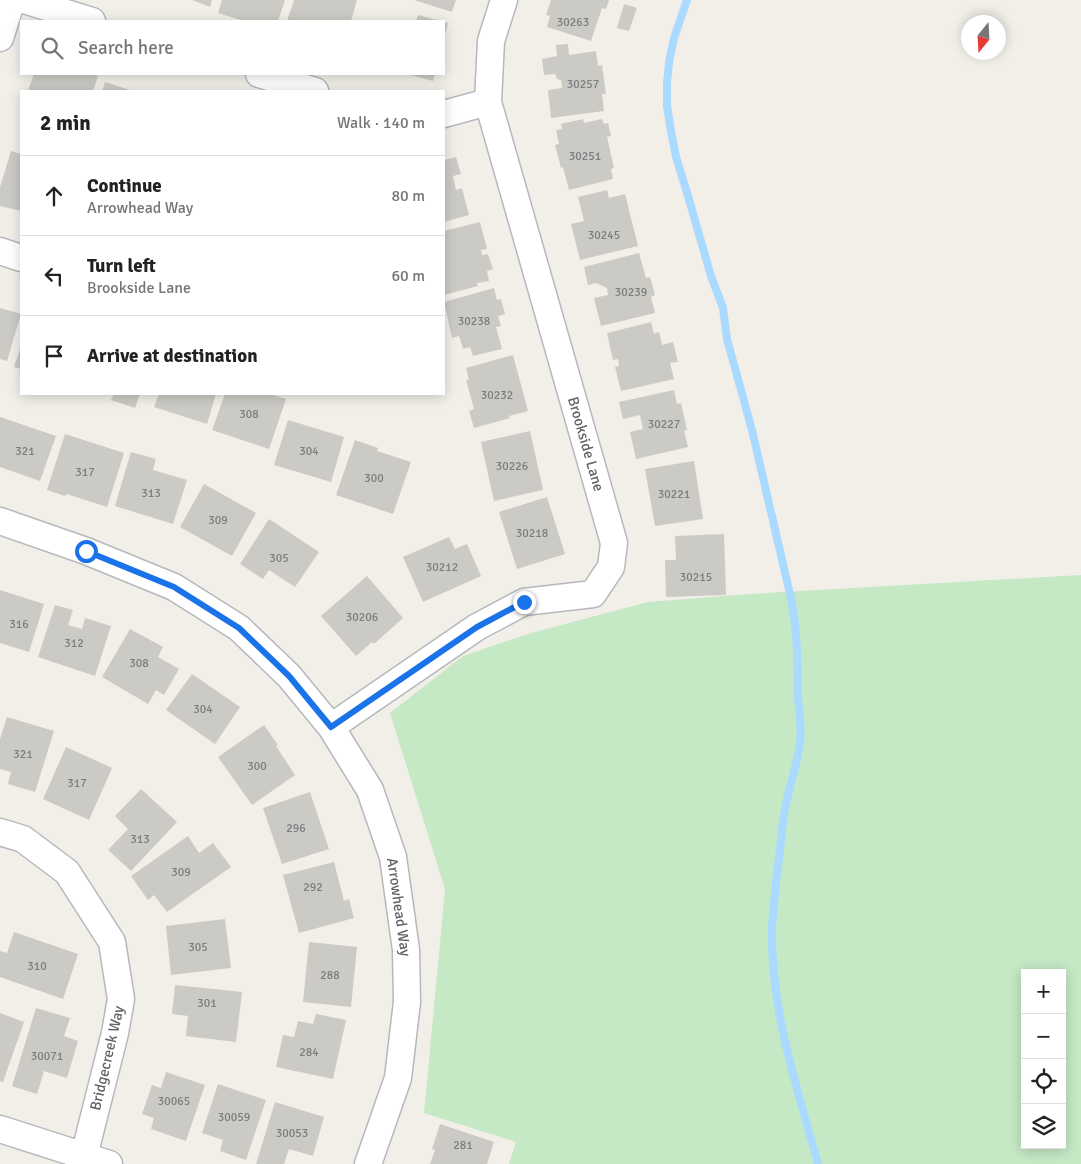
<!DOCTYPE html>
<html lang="en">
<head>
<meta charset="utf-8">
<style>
	:root { --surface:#fff; --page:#f6f6f6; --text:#222; --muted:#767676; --line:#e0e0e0 }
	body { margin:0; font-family:Signika,sans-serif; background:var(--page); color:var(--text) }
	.controls { position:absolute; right:15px; bottom:15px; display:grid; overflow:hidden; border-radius:0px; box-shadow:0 2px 12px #0003 }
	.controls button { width:45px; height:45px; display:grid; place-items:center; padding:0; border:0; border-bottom:1px solid var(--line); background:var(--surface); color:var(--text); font:25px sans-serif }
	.compass { position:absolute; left:961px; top:15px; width:45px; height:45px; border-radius:50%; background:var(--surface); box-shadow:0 2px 12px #0003; rotate:198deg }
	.stop { position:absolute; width:15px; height:15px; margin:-11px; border:4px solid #1a73e8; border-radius:50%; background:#fff }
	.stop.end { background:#1a73e8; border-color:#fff; box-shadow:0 1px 5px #0008 }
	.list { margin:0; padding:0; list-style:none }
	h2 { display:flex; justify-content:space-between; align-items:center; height:65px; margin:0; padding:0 20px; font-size:21px }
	h2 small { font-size:16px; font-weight:400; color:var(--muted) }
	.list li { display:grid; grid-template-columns:32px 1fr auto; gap:15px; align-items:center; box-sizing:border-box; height:80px; padding:0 20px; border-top:1px solid var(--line) }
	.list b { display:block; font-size:19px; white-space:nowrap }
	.list p { margin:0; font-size:16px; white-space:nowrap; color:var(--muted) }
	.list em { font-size:16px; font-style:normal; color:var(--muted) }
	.icon { flex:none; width:28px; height:28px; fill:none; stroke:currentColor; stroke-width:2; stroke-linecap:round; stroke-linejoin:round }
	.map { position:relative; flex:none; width:1081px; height:1164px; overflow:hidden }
	.search { position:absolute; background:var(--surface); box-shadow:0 2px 12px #0003; left:20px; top:20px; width:425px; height:55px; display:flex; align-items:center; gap:12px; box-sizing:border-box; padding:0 18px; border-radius:0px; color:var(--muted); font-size:19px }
	.panel { position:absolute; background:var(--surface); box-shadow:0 2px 12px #0003; left:20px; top:90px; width:425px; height:305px; border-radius:0px }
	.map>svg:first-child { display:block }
	.green { fill:#c5e8c5; fill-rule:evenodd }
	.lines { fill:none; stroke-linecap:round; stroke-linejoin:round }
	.stream { stroke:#aadaff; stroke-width:8 }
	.building { fill:#cccac5 }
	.minor-casing { stroke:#b5b8bc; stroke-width:29 }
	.minor { stroke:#fff; stroke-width:26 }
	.route { stroke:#1a73e8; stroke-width:6 }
	.labels { text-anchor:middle; stroke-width:5; stroke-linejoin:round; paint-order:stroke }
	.number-label { font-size:12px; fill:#7a7d7f }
	.street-label { font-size:15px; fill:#5f6368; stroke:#fff }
</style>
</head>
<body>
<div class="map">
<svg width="1081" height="1164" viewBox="0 0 1081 1164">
	<rect width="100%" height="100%" fill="#f1efe8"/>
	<!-- green -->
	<path class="green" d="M1081,575V1164H509L516,1142L424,1113L445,889L390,713L463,656L531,633L648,602L750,594ZM1025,973H1062V1145H1025Z"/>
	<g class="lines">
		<!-- stream -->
		<path class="stream" d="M687,0L674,38L669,62L667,84V106L671,131L676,157L688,196L711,276L723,308L727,339L752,430L792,603C798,636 797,664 798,697C799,713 802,727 800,743C797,765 789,787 785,809C782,825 781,842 779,858C776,882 773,906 772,930C771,1012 797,1087 818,1164"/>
	</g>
	<!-- building -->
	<path class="building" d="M192,0H212L210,7Z
		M222,0H285L278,21H244L218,13Z
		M294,0H357L351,21H287Z
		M414,0H456L452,12Z
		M551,0H609L606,9L602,8L591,41L547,27L550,16L546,15Z
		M624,4L637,8L629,31L617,28Z
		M418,15L440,21H416Z
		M444,22L448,23L444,38Z
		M568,44L569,55L596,51L598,66L602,65L606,94H602L604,111L551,118L548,90L562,88L561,80L557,79L555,74L544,75L542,59L557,56L556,45Z
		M34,74H93L98,76L93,91H28Z
		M407,74H435L433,81Z
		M105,82L133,91H102Z
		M583,119L584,123L602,119L604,124L608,123L611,136L607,137L614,168L611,169L613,179L569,190L563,167L561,168L555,145L559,144L556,130L562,129L561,124Z
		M11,151L21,154V211L0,206V187Z
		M456,157L461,174L453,176L456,190L462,188L469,215L444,222V160Z
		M607,190L609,198L625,194L638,246L580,260L571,224L584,221L578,197Z
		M480,222L487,249L481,250L482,255L488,254L493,269L487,271L489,281L477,283L478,286L444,295V231Z
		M639,253L646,278L650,277L655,295L651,297L655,313L601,326L594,298L608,295L607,288L596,283L588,285L584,267Z
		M494,288L497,300L501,299L505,314L498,316L501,326L496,327L502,349L473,356L470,347L463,349L459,336L452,338L444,302Z
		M0,308L21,314L7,361L0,359Z
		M651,322L654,334L659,332L662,345L673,342L678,362L670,363L674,379L621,391L615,367L619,366L618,359L613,360L607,333Z
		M21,346V369L14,367Z
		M513,355L528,411L509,416L510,418L474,428L469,411L474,409L466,380H469L466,368Z
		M674,390L677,404L681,403L687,430L684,431L688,447L636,459L630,432L643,429L640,415L623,419L619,402Z
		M114,394H140L135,408L111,400Z
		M159,394H216L207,424L154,407Z
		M225,394H270L286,399L269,449L212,430Z
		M0,417L56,436L40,481L0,467Z
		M288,420L344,437L331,482L274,465Z
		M530,431L543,490L494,501L481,442Z
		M65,434L124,453L107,507L67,494L65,496L47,490Z
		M355,440L378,448L377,451L411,462L393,514L336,495Z
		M131,452L156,459L153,470L187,480L173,524L115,506Z
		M694,461L703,519L655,526L645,469Z
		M204,484L256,513L232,556L180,527Z
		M547,497L565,554L517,569L499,512Z
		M269,519L319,552L295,587L269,570L263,579L240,564Z
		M724,534L726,595L666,597L665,560H676L675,536Z
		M449,537L455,549L467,544L481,576L423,602L403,557Z
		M367,576L403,618L374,644L372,642L356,656L321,616Z
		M0,590L44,604L29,652L0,643Z
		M55,605L73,610L68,625L82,629L85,618L111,626L95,676L38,657Z
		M130,629L163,647L158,657L179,669L164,695L156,690L148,704L102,677Z
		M192,674L240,707L215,744L166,710Z
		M7,717L54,731L35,792L8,784L11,772L0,769V739Z
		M264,725L278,745L276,746L295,775L252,805L218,757Z
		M66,747L112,768L89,820L43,799Z
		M141,789L177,822L131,871L108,850L128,829L115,816Z
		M310,792L329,849L282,864L263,808Z
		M188,836L199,853L213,843L231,867L167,912L154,895L148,900L131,876Z
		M334,862L344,901L349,899L354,918L299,933L283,875Z
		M225,919L231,968L171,975L166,926Z
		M14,932L78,954L63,999L0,977V951L7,953Z
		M309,942L357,947L351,1007L303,1002Z
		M175,985L242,992L236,1042L186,1036L188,1016L172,1014Z
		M36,1008L70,1018L64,1036L78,1041L67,1078L44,1071L37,1094L12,1086Z
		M0,1013L24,1022L3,1082L0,1081Z
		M316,1014L346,1020L333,1079L276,1067L283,1035L294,1037L298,1021L313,1024Z
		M166,1072L205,1085L186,1141L151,1129L154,1118L142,1114L152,1085L161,1088Z
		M218,1084L266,1100L246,1160L220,1151L223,1140L202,1133Z
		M275,1102L324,1117L313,1156L289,1149L284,1164H256Z
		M440,1124L494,1142L487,1164H430L435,1150L432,1149Z"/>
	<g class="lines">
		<defs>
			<path id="minor" d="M24,0L92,21
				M0,38L12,0
				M259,74L315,91
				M444,114L488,102
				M0,251L21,258
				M0,521L86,551L174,587L239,628L289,676L331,727L370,790L393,857L406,950L407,1002L398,1078L368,1164
				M331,727L477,627L524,602L593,594L611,567L614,543L488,102L491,41L504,0
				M0,832L23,839L67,872L112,942L121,999L115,1033L82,1164
				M0,1129L109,1164"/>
		</defs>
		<!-- minor casing -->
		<use href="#minor" class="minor-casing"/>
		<!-- minor -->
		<use href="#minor" class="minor"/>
	</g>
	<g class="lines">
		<!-- route -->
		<path class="route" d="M86,551L174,587L239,628L289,676L331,727L477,627L524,602"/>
	</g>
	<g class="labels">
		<!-- number labels -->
		<g class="number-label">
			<text x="573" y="26">30263</text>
			<text x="583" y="88">30257</text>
			<text x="585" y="160">30251</text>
			<text x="604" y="239">30245</text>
			<text x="631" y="296">30239</text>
			<text x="474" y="325">30238</text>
			<text x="497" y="399">30232</text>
			<text x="249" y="418">308</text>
			<text x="664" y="428">30227</text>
			<text x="25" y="455">321</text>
			<text x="309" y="455">304</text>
			<text x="512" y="470">30226</text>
			<text x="85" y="476">317</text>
			<text x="374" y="482">300</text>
			<text x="151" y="497">313</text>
			<text x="674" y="498">30221</text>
			<text x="218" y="524">309</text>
			<text x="532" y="537">30218</text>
			<text x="279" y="562">305</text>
			<text x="442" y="571">30212</text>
			<text x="696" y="581">30215</text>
			<text x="362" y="621">30206</text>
			<text x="19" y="628">316</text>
			<text x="74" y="647">312</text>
			<text x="139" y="667">308</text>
			<text x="203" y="713">304</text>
			<text x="23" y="758">321</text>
			<text x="257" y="770">300</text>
			<text x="77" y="787">317</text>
			<text x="296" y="832">296</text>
			<text x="140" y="843">313</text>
			<text x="181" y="876">309</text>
			<text x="313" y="891">292</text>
			<text x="198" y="951">305</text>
			<text x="37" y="970">310</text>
			<text x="330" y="979">288</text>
			<text x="207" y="1007">301</text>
			<text x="309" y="1056">284</text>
			<text x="47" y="1060">30071</text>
			<text x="174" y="1105">30065</text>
			<text x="234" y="1121">30059</text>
			<text x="292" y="1137">30053</text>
			<text x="463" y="1149">281</text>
		</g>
		<!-- street labels -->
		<g class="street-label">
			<text transform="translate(586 444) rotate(74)" y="5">Brookside Lane</text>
			<text transform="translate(399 907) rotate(82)" y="5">Arrowhead Way</text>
			<text transform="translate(107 1058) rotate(-77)" y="5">Bridgecreek Way</text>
		</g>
	</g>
</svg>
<div class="controls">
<button>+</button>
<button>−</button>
<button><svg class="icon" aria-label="locate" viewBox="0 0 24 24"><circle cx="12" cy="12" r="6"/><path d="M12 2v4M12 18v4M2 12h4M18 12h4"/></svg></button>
<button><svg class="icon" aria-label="layers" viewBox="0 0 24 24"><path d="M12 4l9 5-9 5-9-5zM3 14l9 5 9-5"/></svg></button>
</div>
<svg class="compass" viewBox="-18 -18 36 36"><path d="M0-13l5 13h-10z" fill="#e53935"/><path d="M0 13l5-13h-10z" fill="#767676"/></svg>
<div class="stop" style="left:86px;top:551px"></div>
<div class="stop end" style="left:524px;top:602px"></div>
<div class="search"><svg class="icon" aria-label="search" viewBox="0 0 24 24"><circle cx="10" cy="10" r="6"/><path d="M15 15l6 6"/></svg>Search here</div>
<section class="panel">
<h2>2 min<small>Walk · 140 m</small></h2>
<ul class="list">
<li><svg class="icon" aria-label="ahead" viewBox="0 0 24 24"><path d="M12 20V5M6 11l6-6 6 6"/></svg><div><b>Continue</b><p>Arrowhead Way</p></div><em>80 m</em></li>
<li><svg class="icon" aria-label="left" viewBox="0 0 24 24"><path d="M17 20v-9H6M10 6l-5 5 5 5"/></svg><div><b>Turn left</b><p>Brookside Lane</p></div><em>60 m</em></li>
<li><svg class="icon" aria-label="arrive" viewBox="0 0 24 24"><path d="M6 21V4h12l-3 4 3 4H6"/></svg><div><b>Arrive at destination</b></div></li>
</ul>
</section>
</div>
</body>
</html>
